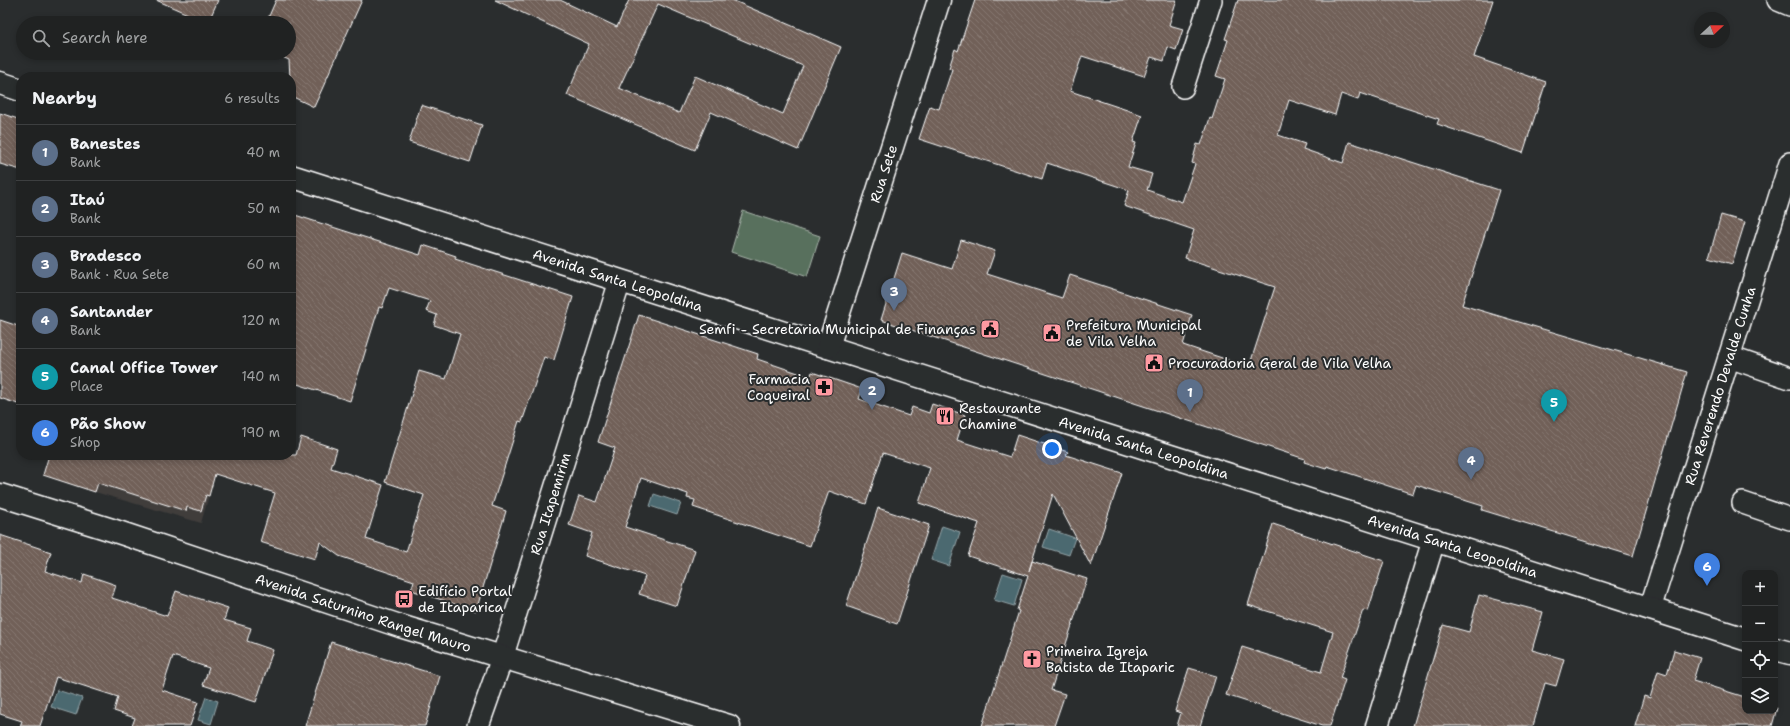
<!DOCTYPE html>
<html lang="en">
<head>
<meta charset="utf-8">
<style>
	:root { --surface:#202222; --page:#2d2f2f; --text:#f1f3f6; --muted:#a2a4a5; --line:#3d3f40; --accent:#ff9aa2 }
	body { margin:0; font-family:"Shantell Sans",sans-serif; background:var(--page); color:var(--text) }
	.controls { position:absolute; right:12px; bottom:12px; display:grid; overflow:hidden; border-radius:8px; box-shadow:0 2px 6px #0003 }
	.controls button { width:36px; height:36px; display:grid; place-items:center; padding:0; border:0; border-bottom:1px solid var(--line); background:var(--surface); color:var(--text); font:20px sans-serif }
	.compass { position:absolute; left:1694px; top:12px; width:36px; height:36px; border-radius:50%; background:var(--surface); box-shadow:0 2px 6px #0003; rotate:68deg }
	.you { position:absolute; left:1052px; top:449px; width:14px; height:14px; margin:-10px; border:3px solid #fff; border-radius:50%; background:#1a73e8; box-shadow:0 0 0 6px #1a73e833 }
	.badge { display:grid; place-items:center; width:26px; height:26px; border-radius:50%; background:var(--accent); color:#fff; font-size:13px; font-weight:700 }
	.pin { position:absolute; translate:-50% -33px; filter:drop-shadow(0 1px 2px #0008) }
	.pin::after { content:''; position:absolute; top:21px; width:14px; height:12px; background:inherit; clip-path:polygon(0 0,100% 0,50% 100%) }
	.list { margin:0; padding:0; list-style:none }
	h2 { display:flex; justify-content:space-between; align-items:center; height:52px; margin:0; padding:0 16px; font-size:17px }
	h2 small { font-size:13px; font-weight:400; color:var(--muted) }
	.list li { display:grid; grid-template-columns:26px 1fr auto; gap:12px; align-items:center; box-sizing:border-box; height:56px; padding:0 16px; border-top:1px solid var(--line) }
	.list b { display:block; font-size:15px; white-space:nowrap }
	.list p { margin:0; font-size:13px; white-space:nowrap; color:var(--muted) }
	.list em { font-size:13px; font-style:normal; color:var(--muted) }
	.icon { flex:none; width:22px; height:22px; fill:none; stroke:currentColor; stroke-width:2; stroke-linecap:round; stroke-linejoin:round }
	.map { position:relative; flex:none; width:1790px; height:726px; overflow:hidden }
	.search { position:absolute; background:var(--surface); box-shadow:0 2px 6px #0003; left:16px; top:16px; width:280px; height:44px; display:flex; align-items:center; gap:10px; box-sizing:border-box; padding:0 14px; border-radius:22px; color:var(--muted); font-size:15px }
	.panel { position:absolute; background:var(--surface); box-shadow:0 2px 6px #0003; left:16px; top:72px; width:280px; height:388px; border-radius:16px }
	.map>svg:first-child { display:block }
	.built { fill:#3f3c3b }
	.park { fill:#58705d; stroke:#acb8ae }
	.water { fill:#4c6970; stroke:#94a5a9 }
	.building { fill:url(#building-back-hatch); stroke:#fff; fill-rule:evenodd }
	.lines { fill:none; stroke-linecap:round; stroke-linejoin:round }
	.minor-casing { stroke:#fff; stroke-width:24 }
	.tertiary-casing { stroke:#fff; stroke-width:25 }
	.primary-casing { stroke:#fff; stroke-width:25 }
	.minor { stroke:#2a2d2e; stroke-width:21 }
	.tertiary { stroke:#2a2d2e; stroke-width:22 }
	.primary { stroke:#2a2d2e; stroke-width:22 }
	.labels { text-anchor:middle; stroke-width:4; stroke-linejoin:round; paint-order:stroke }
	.street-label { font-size:14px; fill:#fff; stroke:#2a2d2e }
	.poi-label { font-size:14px; fill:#fff; stroke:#2a2d2e; text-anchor:start }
</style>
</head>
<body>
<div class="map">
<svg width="1790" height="726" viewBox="0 0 1790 726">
	<defs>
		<pattern id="building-back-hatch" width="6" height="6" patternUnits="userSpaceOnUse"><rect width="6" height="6" fill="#716058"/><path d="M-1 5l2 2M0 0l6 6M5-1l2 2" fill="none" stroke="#867871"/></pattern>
	</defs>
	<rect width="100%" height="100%" fill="#2a2d2e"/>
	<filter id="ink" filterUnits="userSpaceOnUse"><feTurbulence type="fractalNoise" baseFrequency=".025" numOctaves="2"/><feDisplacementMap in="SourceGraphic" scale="8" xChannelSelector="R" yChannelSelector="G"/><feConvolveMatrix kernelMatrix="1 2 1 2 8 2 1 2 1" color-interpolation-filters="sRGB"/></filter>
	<g filter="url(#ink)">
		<!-- built -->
		<path class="built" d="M106,455H221L201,523L95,492Z"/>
		<!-- park -->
		<path class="park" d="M743,211L820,236L807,277L731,252Z"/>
		<!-- water -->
		<path class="water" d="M654,494L681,503L677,515L650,506Z
			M942,526L960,532L949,566L931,560Z
			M1049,529L1075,538L1069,555L1043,547Z
			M1003,573L1022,579L1014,606L994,600Z
			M57,690L82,698L76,715L51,707Z
			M206,697L218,701L211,724L198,720Z"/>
		<!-- building -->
		<path class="building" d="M156,0H218L208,23Z
			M276,0H362L314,107L291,96L289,60L273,53H289V23H266Z
			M495,0H560L617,27L629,0H732L841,47L798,150L711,112L695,150L567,95L589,44ZM658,4L803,66L783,114L695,76L679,113L619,88Z
			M975,0H1177L1169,25L1183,29L1176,50L1168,47L1164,61L1151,57L1144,76L1082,56L1070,91L1142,115L1133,142L1136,143L1128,167L1152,174L1147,190L1182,202L1195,164L1192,163L1197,144L1201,145L1210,118L1212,119L1225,79L1216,76L1228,40L1225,39L1238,0H1493L1474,57L1546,82L1523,153L1437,124L1439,119L1360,93L1358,100L1341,94L1335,115L1289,100L1278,135L1305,144L1303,149L1343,163L1349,142L1499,190L1462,305L1687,372L1633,556L1482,510L1483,506L1416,485L1413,494L1327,466L1326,469L1304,462L1305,459L881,320L902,253L952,269L961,240L995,251L987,274L1062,298L1070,275L1192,315L1183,345L1249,367L1275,287L1185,258L1194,230L1124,206L1129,190L1047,163L1042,179L919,139L930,106L939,109L952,69L949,68L955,49L958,51Z
			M421,105L482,125L470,162L409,142Z
			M0,113L21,120V170L0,164Z
			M295,215L420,255L423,245L456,256L455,259L573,297L554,360L544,357L522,422L519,421L492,506L506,511L476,611L411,590L414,581L339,556L320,542L315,559L260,542L275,493L215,474L209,496L206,495L201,511L187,507L186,511L98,483L95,492L43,475L49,455H296L301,437L337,449L331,468L383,485L366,539L406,552L424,495L385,482L419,371L446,379L460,334L434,325L437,315L426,311L430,301L389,288L382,308L379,307L350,401L291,382V217L294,218Z
			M1721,215L1745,222L1732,264L1709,257Z
			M639,315L758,354L757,359L810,377L812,372L862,389L859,399L909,416L912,407L929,413L932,404L965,415L957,440L1010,457L1017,435L1068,452L1066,455L1122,473L1091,566L1053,494L1029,571L1032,561L1087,579L1051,690L1065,694L1054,726H982L1019,611L1017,610L1028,576L968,556L979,523L919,503L930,468L883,453L866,504L829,491L810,546L693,507L695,500L687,498L688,494L641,478L625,527L695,550L677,606L639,594L645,576L585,556L592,533L569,525L579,496L597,502L615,448L598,442Z
			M0,320L21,327V405L0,398Z
			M878,508L929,525L897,624L846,606Z
			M1273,524L1384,561L1368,611L1363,610L1340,678L1345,680L1330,726H1322L1226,695L1242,647L1321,672L1333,632L1248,605Z
			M0,535L51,552L45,571L82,583L84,574L116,585L112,598L167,616L176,591L228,608L224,620L251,628L247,641L273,650L256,702L203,685L209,668L173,656L162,690L198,702L190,726H132L135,718L114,711L118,697L56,677L40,726H20L22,721L0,714Z
			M1479,595L1543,612L1532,650L1564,659L1556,686L1545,683L1533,726H1413L1443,625L1469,632Z
			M331,642L440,676L425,726H305Z
			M1674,650L1700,658L1693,681L1745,697V711H1775V708H1777L1772,726H1635L1644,696L1650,698L1658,671L1667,674Z
			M1189,668L1216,676L1200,726H1177L1181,713L1175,711Z"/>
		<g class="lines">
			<defs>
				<g id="minor">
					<path d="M1778,0L1790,5"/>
					<path d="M1183,87L1211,0"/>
					<path d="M1729,357L1790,378"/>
					<path d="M1743,503L1790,519"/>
					<path id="s1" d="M1650,609L1790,163"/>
					<path id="s2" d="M478,726L502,658L620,281"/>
				</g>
				<g id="tertiary">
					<path d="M0,83L21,90"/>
					<path id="s3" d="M291,176L1745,639"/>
					<path id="s4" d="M828,347L939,0"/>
					<path d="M1775,649L1790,653"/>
					<path d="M1377,726L1434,539"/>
				</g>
				<g id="primary">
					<path id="s5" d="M0,495L112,530L400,626L729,726"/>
				</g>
			</defs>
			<!-- minor casing -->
			<use href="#minor" class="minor-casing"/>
			<!-- tertiary casing -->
			<use href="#tertiary" class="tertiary-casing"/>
			<!-- primary casing -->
			<use href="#primary" class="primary-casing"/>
			<!-- minor -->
			<use href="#minor" class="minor"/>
			<!-- tertiary -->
			<use href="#tertiary" class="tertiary"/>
			<!-- primary -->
			<use href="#primary" class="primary"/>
		</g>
	</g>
	<!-- icons -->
	<defs>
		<symbol id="civic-square" viewBox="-11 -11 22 22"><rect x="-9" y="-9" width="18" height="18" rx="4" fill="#ff9aa2" stroke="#2a2d2e"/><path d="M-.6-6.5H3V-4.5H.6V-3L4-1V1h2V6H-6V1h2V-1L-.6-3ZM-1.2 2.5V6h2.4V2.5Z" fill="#111"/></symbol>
		<symbol id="pharmacy-square" viewBox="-11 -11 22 22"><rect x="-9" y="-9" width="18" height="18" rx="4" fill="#ff9aa2" stroke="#2a2d2e"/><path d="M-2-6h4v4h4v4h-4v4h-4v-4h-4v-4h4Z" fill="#111"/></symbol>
		<symbol id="restaurant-square" viewBox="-11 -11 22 22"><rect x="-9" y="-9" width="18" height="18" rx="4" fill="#ff9aa2" stroke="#2a2d2e"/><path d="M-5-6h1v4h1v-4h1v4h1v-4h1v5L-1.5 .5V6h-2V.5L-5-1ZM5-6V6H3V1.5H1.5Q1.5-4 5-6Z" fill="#111"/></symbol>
		<symbol id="bus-square" viewBox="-11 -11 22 22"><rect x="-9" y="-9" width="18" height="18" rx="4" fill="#ff9aa2" stroke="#2a2d2e"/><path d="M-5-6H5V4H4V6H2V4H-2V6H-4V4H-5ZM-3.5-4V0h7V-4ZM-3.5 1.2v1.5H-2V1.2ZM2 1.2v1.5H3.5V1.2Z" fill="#111"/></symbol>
		<symbol id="church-square" viewBox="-11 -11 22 22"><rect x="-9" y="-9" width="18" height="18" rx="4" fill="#ff9aa2" stroke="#2a2d2e"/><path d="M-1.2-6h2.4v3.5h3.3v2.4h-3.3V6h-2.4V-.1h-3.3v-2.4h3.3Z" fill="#111"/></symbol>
	</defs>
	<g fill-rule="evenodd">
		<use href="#civic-square" x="979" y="318" width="22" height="22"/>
		<use href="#civic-square" x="1041" y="322" width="22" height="22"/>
		<use href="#civic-square" x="1143" y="352" width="22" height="22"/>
		<use href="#pharmacy-square" x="813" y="376" width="22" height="22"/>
		<use href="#restaurant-square" x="934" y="405" width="22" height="22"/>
		<use href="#bus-square" x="393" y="588" width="22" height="22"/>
		<use href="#church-square" x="1021" y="648" width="22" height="22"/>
	</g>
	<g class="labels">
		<!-- street labels -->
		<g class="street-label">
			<text dy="5" stroke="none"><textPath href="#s4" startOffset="182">Rua Sete</textPath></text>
			<text dy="5" stroke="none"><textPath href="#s3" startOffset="343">Avenida Santa Leopoldina</textPath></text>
			<text dy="5" stroke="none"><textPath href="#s1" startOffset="234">Rua Reverendo Devalde Cunha</textPath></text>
			<text dy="5" stroke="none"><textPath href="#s3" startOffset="895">Avenida Santa Leopoldina</textPath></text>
			<text dy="5" stroke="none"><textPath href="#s2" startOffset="234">Rua Itapemirim</textPath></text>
			<text dy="5" stroke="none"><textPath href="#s3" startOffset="1219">Avenida Santa Leopoldina</textPath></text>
			<text dy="5" stroke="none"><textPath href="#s5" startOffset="382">Avenida Saturnino Rangel Mauro</textPath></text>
		</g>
		<!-- poi labels -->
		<g class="poi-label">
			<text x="1066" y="330">Prefeitura Municipal<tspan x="1066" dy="16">de Vila Velha</tspan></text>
			<text x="976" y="334" text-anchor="end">Semfi - Secretaria Municipal de Finanças</text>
			<text x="1168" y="368">Procuradoria Geral de Vila Velha</text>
			<text x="810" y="384" text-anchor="end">Farmacia<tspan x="810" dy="16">Coqueiral</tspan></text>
			<text x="959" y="413">Restaurante<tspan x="959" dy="16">Chamine</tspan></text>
			<text x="418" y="596">Edifício Portal<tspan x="418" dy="16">de Itaparica</tspan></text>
			<text x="1046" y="656">Primeira Igreja<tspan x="1046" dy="16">Batista de Itaparic</tspan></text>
		</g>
	</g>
</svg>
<div class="controls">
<button>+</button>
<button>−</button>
<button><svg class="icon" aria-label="locate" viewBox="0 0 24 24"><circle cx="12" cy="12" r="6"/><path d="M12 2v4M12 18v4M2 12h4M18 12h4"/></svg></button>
<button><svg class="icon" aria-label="layers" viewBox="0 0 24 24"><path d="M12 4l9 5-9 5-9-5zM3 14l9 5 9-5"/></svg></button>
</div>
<svg class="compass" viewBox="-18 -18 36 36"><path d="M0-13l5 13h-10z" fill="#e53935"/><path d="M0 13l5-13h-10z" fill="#a2a4a5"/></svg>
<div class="you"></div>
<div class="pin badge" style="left:1190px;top:412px;background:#5c6f8a">1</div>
<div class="pin badge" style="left:872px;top:410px;background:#5c6f8a">2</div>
<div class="pin badge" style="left:894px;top:311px;background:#5c6f8a">3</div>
<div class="pin badge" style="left:1471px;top:480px;background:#5c6f8a">4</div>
<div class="pin badge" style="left:1554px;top:422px;background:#0f9aa8">5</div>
<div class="pin badge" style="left:1707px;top:586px;background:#3f7fe0">6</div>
<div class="search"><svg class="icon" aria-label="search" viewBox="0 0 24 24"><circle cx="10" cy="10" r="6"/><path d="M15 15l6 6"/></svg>Search here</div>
<section class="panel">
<h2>Nearby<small>6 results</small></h2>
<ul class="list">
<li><span class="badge" style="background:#5c6f8a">1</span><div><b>Banestes</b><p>Bank</p></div><em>40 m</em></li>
<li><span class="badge" style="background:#5c6f8a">2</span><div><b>Itaú</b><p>Bank</p></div><em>50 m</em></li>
<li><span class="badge" style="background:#5c6f8a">3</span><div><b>Bradesco</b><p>Bank · Rua Sete</p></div><em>60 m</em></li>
<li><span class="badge" style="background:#5c6f8a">4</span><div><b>Santander</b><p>Bank</p></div><em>120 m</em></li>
<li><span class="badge" style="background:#0f9aa8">5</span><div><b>Canal Office Tower</b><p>Place</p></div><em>140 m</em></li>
<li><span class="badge" style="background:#3f7fe0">6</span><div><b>Pão Show</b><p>Shop</p></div><em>190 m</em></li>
</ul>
</section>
</div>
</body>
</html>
